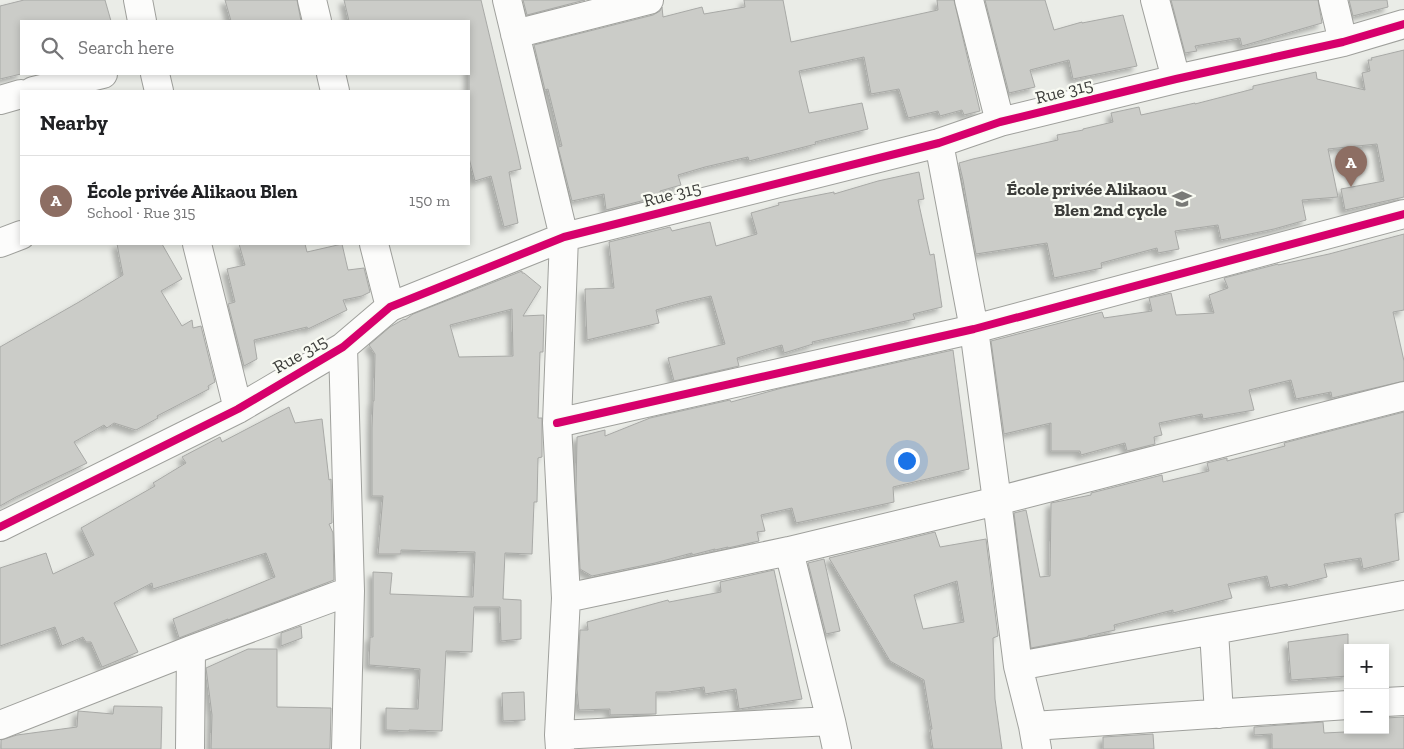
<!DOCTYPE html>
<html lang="en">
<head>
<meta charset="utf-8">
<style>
	:root { --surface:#fff; --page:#f2f2f2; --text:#202124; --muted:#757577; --line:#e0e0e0; --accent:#0b8043 }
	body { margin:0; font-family:"Zilla Slab",serif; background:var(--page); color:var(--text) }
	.controls { position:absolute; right:15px; bottom:15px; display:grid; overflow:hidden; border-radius:0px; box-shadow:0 2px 8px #0003 }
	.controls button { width:45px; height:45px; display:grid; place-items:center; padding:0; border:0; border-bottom:1px solid var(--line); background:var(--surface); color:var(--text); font:25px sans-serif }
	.you { position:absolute; left:906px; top:460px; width:18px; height:18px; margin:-12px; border:4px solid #fff; border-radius:50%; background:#1a73e8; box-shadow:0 0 0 8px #1a73e833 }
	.badge { display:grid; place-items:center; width:32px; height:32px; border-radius:50%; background:var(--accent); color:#fff; font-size:16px; font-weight:700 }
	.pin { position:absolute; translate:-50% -41px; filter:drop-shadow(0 1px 2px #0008) }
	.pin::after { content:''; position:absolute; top:26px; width:18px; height:15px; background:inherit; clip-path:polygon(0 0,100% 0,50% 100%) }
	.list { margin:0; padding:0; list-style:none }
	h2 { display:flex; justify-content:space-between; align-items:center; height:65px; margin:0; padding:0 20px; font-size:21px }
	h2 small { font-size:16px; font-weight:400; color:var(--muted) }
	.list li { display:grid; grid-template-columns:32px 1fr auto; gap:15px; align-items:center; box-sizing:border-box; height:90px; padding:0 20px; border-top:1px solid var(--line) }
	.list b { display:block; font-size:19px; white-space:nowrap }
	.list p { margin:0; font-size:16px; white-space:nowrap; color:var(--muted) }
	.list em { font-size:16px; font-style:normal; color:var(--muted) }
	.icon { flex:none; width:28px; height:28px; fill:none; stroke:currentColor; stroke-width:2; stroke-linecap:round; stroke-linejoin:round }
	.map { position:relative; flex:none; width:1404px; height:749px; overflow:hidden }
	.search { position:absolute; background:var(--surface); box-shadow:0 2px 8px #0003; left:20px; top:20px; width:450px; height:55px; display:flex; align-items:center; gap:12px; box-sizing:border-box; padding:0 18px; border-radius:0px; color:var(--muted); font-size:19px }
	.panel { position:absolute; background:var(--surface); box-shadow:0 2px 8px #0003; left:20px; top:90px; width:450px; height:155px; border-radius:0px }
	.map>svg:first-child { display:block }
	.building { fill:#cbccc8; stroke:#a8a9a6; fill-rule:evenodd; filter:url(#shadow) }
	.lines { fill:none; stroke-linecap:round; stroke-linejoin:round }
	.minor-casing { stroke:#9fa09c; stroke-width:30 }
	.minor { stroke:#fcfcfb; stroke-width:28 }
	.cycleway-casing { stroke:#f9fbf3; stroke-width:11 }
	.cycleway { stroke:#d6006c; stroke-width:8 }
	.labels { text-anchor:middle; stroke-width:4.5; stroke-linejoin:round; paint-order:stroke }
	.street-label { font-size:18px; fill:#3c3d3a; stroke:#f9fbf3 }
	.poi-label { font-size:18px; font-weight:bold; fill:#3c3d3a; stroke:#f9fbf3; text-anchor:end }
</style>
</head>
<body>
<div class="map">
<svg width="1404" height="749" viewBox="0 0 1404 749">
	<defs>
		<filter id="shadow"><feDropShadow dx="-4.5" dy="4.5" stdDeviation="2.5" flood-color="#0004"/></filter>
	</defs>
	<rect width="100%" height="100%" fill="#eaece7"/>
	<!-- building -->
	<path class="building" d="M24,0H105L111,21H21V74L0,79V6Z
		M225,0H297L301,21H231Z
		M344,0H481L518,155L521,169L509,172L518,223L504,227L491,176L475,181L469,158V21H349Z
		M523,0H585L527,15Z
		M744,0H783L791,42L938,10L937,0H954L980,111L964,115L962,110L940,116L938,111L908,118L899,89L871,94L864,57L799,71L809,113L862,103L868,129L815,142L816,144L749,161L748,157L705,167L678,175L681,185L660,191L661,196L606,210L604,194L572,201L558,147L562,146L548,89L545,90L534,45L653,15L660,11L662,7L663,17L702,7L704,14L745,7Z
		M985,0H1045L1054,30L1082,22V23L1123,15L1137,66L1073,79L1069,60L1030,70L1035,87L1009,93Z
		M1171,0H1318L1322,23L1242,46L1240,38L1195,46L1197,51L1185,53Z
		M1349,0H1387L1388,7L1353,16Z
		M1404,50V197L1345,210L1341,189L1384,181L1377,144L1328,149L1338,197L1302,200L1306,220L1274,229L1221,240L1218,225L1175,231L1179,249L1158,253L1157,248L1101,263L1102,268L1054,278L1047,243L976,254L963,180L959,163L973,159L1058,140L1057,135L1083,130V129L1113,122L1111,113L1139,107L1141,115L1195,103V104L1253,89V86L1316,72L1317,79L1365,90L1362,73L1370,71L1368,60H1372L1371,58Z
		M919,172L924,199L918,200L930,255L934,254L942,307L913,314L915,319L812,342L813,344L784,353L782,345L737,358L739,366L674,381L668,358L725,344L711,296L681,303L656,310L659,323L587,340L585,289L614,288L609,242L670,227L672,231L710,222L716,246L757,234L751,213L779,205L778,203L834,192V194L878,181Z
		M1404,234V310L1393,312L1404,361V381L1332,398L1331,392L1296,399L1291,380L1249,390L1254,410L1203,419L1202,414L1159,423L1162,435L1154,437L1155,444L1127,451L1125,443L1081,455L1080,451H1051V423L1004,434L991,341L1102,312L1104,318L1152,311L1149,298L1171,293L1176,315L1214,313L1209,295L1228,288L1224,278L1278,264V265L1329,254Z
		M117,244H162L182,279L161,291L182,326L192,320L193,328L201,326L215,382L208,386L209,389L157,416L158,418L136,430L114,423L107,428L104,425L74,442L87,463L16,497L0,506V347L79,302L123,275Z
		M239,244H305L307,252L342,244L348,270L364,268L370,292L362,296L343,300L347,310L308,329L307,327L254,340L257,359L244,366L228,304L235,302L227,269L245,265Z
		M522,271V273H524L541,287L523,316L544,315L543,352H540L538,418H542V457L538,458L537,502H534L532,554L505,553L503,599L521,600V639L501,641L500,607H474L472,652L446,651L442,731L409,730V731L386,730V708L418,709L420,669L369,665L370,637H373V572L392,573L390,594L473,597L475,552L401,550V554H378L383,496H372V427L373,401H374L375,354L369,345L390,327L404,319L405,320L413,314ZM512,309L513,356L459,357L450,325Z
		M953,350L969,469L893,487L894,502L796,523L792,508L761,515L765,531L757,532L759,541L728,548V547L715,550V549L692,555V553L655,563L592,576L580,569L576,489L577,437L605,430V436L650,418L730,400L731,402L782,388Z
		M289,407L295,423L322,419L329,480L331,479L332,523L329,524L333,533L334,580L228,620V619L179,638L173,619L275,577L266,553L153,589L152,583L114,603L138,652L102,667L91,642H86L83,637L62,646L55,627L0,646V568L46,553L53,574L94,555L81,528L155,486L153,483L186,463L182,457L220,437L222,442Z
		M1404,412V512L1395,514L1399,560L1363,569L1361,558L1324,564L1327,577L1288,587L1287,584L1270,588L1267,576L1228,584L1232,598L1173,613V610L1114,625L1115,630L1088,636V637L1031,648L1014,513L1026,510L1040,577L1050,576L1051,503L1091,495V493L1162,475L1163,482L1209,471L1207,463L1227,458V461L1285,446L1284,443Z
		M935,532L940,547L986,539L998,636L993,638L995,699L1002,749H933L930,729H932L924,680L890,661L829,558ZM957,581L964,622L923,629L914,595Z
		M824,559L840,631L826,634L808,563Z
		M774,570L802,699L739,709L736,689L705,694L704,687L668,692H656V714L610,715V709L579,710L577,689L580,630H588L587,622L668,600L669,602L721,592L720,582Z
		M301,626L302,638L281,646V633Z
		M1348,634V676L1291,680L1288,642Z
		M248,649H277V707L331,708L330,749H211L212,715L206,668Z
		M524,692L525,720L503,721L502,693Z
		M114,706L162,707L161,749H1V740L17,735L77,727L78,711L113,714Z
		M1404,717V749H1272V734L1254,735V727L1323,722L1324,733L1385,730V718Z
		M1153,734L1154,749H1103V737Z"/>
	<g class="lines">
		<defs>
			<path id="minor" d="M138,0L142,21
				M312,0L317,21
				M507,0L564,237L557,423L566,598L559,735L560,749
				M969,0L1000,122
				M1155,0L1176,79
				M1333,0L1343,42
				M515,34L649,0
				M155,74L159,91
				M331,74L335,91
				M33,91L103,74
				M0,100L21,94
				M939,143L974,329L997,501L1018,666L1033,726L1037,749
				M0,243L21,235
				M197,244L238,409
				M374,244L390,307
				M343,347L350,591L346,749
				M557,423L974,329L1404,214
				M0,527L238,409L343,347L390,307L564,237L939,143L1000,122L1176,79L1343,42L1404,24
				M789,551L831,721L837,749
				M566,598L789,551L997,501L1404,396
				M1214,631L1219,714
				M1018,666L1404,595
				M1385,702L1404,701
				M0,725L191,650L350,591
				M1033,726L1348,705
				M559,735L831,721
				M190,749L191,650"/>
		</defs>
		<!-- minor casing -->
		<use href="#minor" class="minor-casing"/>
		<!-- minor -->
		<use href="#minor" class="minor"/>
		<defs>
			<path id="cycleway" d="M557,423L974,329L1404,214
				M0,527L238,409L343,347L390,307L564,237L939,143L1000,122L1176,79L1343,42L1404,24"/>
		</defs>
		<!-- cycleway casing -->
		<use href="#cycleway" class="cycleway-casing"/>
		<!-- cycleway -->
		<use href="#cycleway" class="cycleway"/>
	</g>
	<!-- icons -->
	<defs>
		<symbol id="school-bare" viewBox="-9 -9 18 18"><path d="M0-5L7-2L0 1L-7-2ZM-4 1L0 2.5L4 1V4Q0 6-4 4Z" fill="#797a77" stroke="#f9fbf3" stroke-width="2.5" paint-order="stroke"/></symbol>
	</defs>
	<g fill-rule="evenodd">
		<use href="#school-bare" x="1168" y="185" width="28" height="28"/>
	</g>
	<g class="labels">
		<!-- street labels -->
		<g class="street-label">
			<text transform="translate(1064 91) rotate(-14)" y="6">Rue 315</text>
			<text transform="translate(672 194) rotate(-14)" y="6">Rue 315</text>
			<text transform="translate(300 354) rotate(-30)" y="6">Rue 315</text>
		</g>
		<!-- poi labels -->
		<g class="poi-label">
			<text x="1167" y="195">École privée Alikaou<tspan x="1167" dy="21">Blen 2nd cycle</tspan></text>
		</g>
	</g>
</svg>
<div class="controls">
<button>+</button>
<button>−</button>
</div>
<div class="you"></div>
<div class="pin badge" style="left:1351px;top:187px;background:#8d6e63">A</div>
<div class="search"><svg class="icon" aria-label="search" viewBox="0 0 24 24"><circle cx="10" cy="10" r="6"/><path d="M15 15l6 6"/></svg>Search here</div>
<section class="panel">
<h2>Nearby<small></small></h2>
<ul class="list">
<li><span class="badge" style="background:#8d6e63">A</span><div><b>École privée Alikaou Blen</b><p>School · Rue 315</p></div><em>150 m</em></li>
</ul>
</section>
</div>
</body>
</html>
